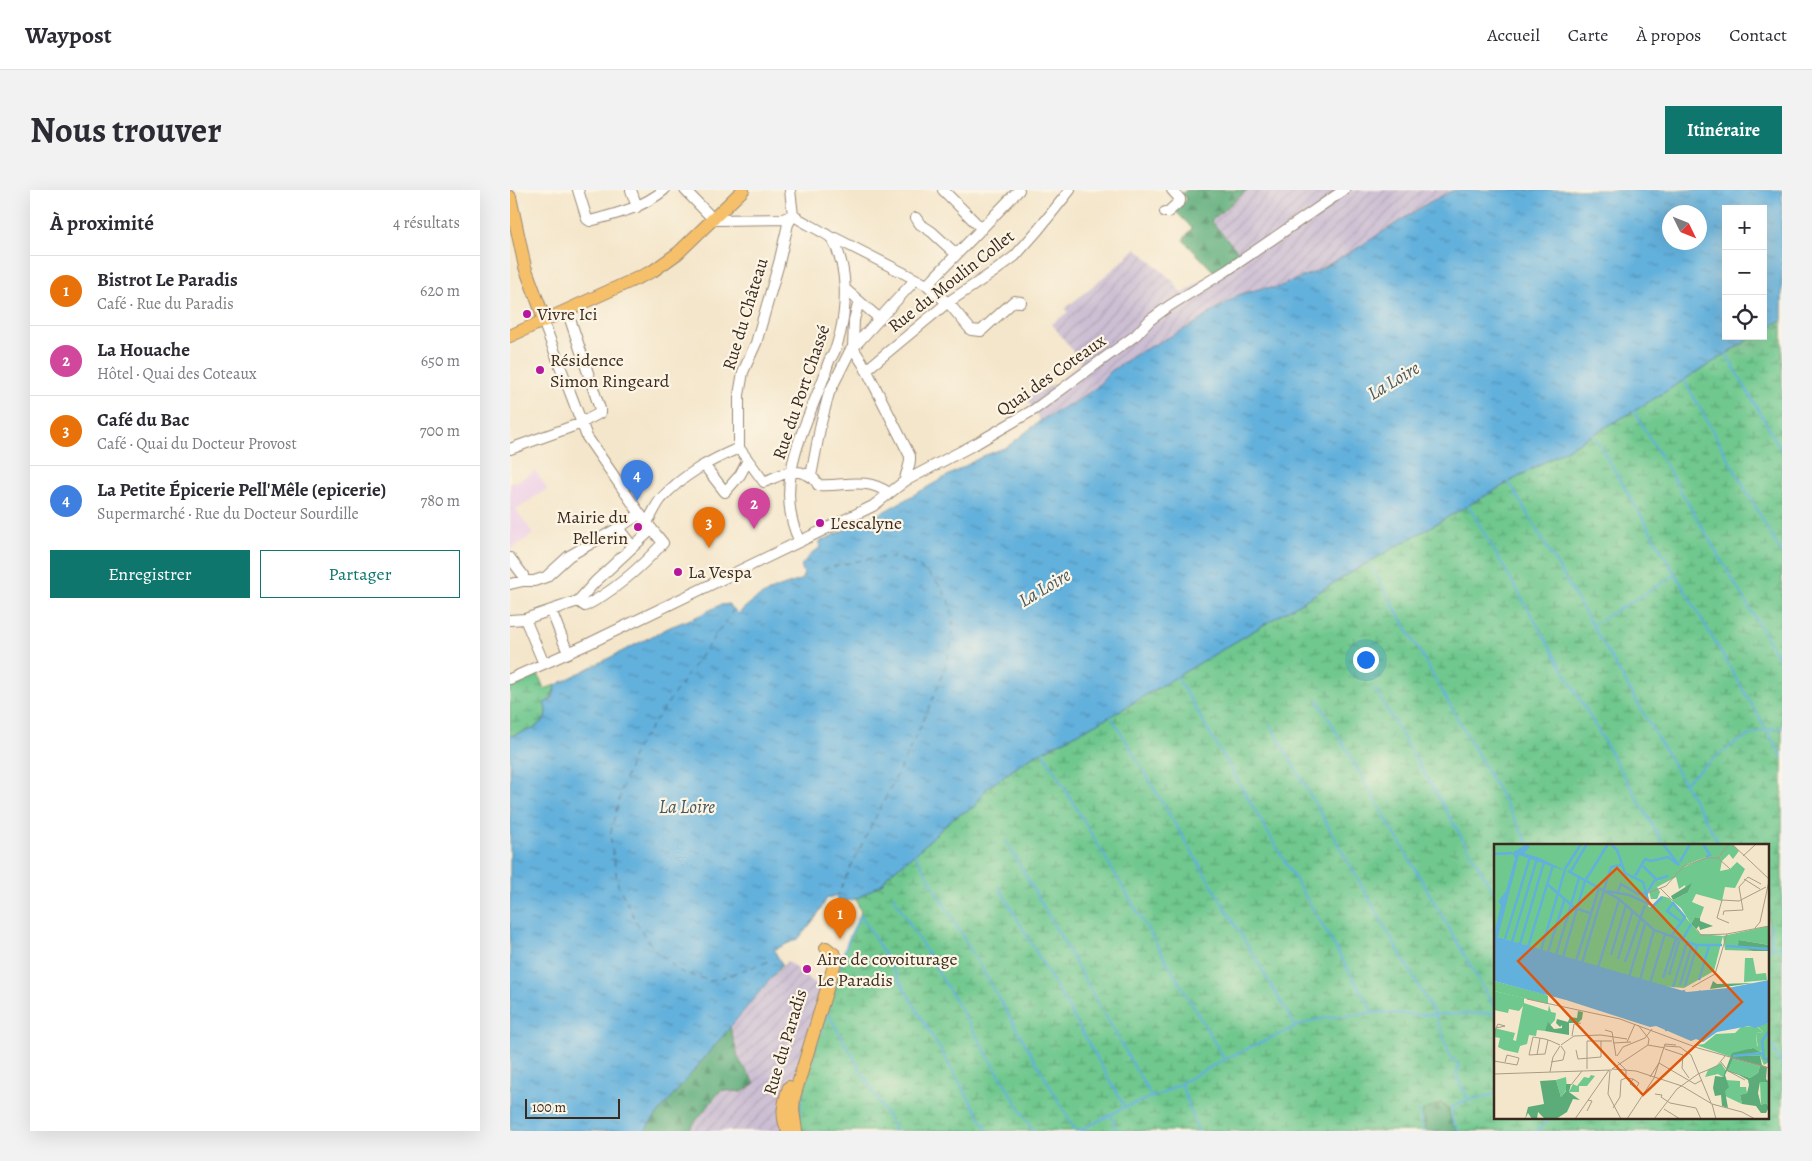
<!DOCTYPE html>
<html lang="fr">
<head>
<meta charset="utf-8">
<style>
	:root { --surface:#fff; --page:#f2f2f3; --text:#2b2b33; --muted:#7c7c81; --line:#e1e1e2; --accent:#0f766e }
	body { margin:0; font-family:Alegreya,serif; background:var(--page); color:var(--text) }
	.controls { position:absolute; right:15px; top:15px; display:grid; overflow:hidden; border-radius:0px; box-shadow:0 5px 20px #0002 }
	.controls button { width:45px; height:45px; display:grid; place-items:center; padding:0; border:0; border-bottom:1px solid var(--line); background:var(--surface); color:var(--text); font:25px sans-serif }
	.compass { position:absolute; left:1152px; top:15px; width:45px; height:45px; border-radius:50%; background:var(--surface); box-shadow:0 5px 20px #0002; rotate:133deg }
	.scale { position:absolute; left:15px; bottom:12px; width:95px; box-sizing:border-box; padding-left:5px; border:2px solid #3b2a1e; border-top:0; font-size:14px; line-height:18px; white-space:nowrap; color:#3b2a1e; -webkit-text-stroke:4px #fcf5e5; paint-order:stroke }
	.you { position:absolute; left:855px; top:469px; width:18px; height:18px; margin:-12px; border:4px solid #fff; border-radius:50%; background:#1a73e8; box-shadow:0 0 0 8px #1a73e833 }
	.badge { display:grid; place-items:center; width:32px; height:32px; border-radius:50%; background:var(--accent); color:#fff; font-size:16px; font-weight:700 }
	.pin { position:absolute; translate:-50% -41px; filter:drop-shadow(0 1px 2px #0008) }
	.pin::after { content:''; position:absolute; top:26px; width:18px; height:15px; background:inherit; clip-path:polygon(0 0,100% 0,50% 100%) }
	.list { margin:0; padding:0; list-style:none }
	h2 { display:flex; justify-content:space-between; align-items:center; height:65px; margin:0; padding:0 20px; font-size:21px }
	h2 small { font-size:16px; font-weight:400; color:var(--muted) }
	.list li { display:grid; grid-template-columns:32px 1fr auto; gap:15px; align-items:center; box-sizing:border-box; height:70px; padding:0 20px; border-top:1px solid var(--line) }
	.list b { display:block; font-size:19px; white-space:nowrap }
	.list p { margin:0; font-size:16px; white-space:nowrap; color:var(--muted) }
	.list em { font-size:16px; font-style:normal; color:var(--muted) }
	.actions { display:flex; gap:10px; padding:15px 20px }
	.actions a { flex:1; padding:11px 0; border:1px solid var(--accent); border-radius:0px; text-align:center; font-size:18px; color:var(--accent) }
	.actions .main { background:var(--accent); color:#fff }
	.icon { flex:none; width:28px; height:28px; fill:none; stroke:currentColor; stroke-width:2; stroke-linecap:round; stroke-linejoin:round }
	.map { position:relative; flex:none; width:1272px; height:941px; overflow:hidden; border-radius:0px }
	header { display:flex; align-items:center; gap:30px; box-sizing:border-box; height:70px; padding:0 25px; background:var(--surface); border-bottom:1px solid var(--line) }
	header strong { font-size:24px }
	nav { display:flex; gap:28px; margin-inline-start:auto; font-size:18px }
	.intro { display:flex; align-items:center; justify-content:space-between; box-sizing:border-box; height:120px; padding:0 30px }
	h1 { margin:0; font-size:35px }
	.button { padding:12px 22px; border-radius:0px; background:var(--accent); color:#fff; font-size:18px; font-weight:700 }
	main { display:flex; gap:30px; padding:0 30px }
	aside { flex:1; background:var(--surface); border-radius:0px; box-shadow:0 5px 20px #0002 }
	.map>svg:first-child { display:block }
	.built { fill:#eed0e7 }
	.industrial { fill:url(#industrial-furrows) }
	.forest { fill:url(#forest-firs); stroke:#4b6b4c }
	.wetland { fill:url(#wetland-marsh); stroke:#557956; fill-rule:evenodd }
	.water { fill:url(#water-ripples); stroke:#4e6d7d; fill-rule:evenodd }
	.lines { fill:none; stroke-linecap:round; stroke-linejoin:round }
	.stream { stroke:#62b0dc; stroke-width:2 }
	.ferry { stroke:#495960; stroke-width:1; stroke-dasharray:6 5; stroke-linecap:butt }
	.minor-casing { stroke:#988874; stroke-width:12 }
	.major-casing { stroke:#988874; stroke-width:14 }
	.minor { stroke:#fff; stroke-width:10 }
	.major { stroke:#f6c06b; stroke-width:12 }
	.poi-dot { fill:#b5179e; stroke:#fcf5e5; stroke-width:2 }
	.labels { text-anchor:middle; stroke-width:4.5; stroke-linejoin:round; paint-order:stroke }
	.street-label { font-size:18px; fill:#3b2a1e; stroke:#fcf5e5 }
	.poi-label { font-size:18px; fill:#3b2a1e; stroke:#fcf5e5; text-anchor:start }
	.water-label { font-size:19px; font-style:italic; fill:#495960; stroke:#fcf5e5 }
	.inset-river { fill:none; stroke:#62b0dc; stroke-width:2.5 }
	.inset-road { fill:none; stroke:#aa9b86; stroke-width:1 }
	.view { fill:#df570d; fill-opacity:0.15; stroke:#df570d; stroke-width:2.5 }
	.inset-edge { fill:none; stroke:#3b2a1e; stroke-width:2.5 }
</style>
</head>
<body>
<header>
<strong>Waypost</strong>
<nav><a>Accueil</a><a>Carte</a><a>À propos</a><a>Contact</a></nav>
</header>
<div class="intro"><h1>Nous trouver</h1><a class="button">Itinéraire</a></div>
<main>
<aside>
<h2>À proximité<small>4 résultats</small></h2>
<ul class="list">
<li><span class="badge" style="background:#e8710a">1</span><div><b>Bistrot Le Paradis</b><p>Café · Rue du Paradis</p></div><em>620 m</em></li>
<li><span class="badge" style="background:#d1479c">2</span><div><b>La Houache</b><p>Hôtel · Quai des Coteaux</p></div><em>650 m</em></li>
<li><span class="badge" style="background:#e8710a">3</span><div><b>Café du Bac</b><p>Café · Quai du Docteur Provost</p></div><em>700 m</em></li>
<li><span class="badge" style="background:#3f7fe0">4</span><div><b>La Petite Épicerie Pell'Mêle (epicerie)</b><p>Supermarché · Rue du Docteur Sourdille</p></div><em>780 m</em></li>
</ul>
<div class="actions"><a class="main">Enregistrer</a><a>Partager</a></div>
</aside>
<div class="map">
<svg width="1272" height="941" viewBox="0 0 1272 941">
	<defs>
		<pattern id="industrial-furrows" width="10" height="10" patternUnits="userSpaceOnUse" patternTransform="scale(1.25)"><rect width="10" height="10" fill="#ccbed3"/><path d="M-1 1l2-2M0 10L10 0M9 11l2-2" fill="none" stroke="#b0a3b5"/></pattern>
		<pattern id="forest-firs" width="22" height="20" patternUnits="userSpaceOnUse" patternTransform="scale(1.25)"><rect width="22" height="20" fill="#5bac79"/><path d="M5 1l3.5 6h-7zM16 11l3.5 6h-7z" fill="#4c8c63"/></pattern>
		<pattern id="wetland-marsh" width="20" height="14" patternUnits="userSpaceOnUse" patternTransform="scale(1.25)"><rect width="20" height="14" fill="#6fc88e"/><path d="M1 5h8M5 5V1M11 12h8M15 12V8" fill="none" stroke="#5ca373"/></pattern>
		<pattern id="water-ripples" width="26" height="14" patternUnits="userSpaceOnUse" patternTransform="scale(1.25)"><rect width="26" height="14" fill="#62b0dc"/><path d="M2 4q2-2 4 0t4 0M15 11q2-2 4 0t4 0" fill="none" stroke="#528fb2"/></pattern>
	</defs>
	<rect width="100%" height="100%" fill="#fcf5e5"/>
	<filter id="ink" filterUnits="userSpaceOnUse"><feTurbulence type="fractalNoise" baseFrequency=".02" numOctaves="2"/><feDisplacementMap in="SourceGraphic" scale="10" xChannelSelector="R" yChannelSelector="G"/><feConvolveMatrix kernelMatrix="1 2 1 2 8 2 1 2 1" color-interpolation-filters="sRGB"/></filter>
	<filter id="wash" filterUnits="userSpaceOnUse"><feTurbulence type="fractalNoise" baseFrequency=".0096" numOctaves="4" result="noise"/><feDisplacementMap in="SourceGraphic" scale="20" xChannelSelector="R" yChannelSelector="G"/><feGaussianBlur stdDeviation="1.12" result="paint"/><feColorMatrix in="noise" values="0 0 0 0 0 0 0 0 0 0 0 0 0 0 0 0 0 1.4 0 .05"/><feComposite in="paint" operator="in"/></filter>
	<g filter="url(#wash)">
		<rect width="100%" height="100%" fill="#f4e6cb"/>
		<!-- built -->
		<path class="built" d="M25,281L37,299L6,319L23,344L0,360V294L12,289Z"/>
		<!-- industrial -->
		<path class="industrial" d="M737,0H944L918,13L846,59L809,80L766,98H752L728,105L681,136L630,162L601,181L587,197L564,213L556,216L530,231L517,208L547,193L571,172L542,134L558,122L555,119L608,75L626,58L663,91L672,104L731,65L701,31Z
			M277,771L307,795L321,800L290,941H178L212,900L232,902L245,893L229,870L220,837Z"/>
		<!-- forest -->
		<path class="forest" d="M676,0H737L701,31L732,66L706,84L673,50L682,38L665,21L677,9L672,4Z
			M220,837L229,870L245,893L232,902L211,900L178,941H135L140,933Z
			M931,913C941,919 940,932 948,941H915L911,921Z"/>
		<!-- wetland -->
		<path class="wetland" d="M1272,130V941H948L942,934L938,918L931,913L912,921L915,941H290L288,917L314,822L334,762L351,722L346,709L372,693L378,685L405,664L443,628L464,617L476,599L518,569L601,526L859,372L1124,221L1245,146H1253V141ZM986,655H1258V927H986Z
			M28,484L34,499L46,495L36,520L35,529L23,539L0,546V496Z"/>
		<!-- water -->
		<path class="water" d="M944,0H1272V130L1253,141V19H1216V146H1245L1124,221L859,372L601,526L518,569L476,599L464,617L443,628L405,664L378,685L373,693L346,709L328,713V705L317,708L306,727L289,748L264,760L272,775L140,933L135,941H0V546L23,539L35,529L36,520L34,513L42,509L46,495L160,437L186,427L210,415L219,414L228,424C248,404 265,398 291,390L294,384L291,376C293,372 305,360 310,358L309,352L375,321L473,266L497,257L530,231L556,216L564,213L587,197L601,181L630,162L681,136L728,105L752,98H766L809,80L846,59L918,13ZM1190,22V52H1160V22Z"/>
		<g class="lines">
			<!-- stream -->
			<path class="stream" d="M1216,164L1272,261
				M1174,190L1272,364
				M1124,221L1272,474
				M1083,244L1272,566
				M999,292L1210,655
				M958,315L1154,655
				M859,372L1019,655
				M1082,435L1166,385
				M667,487L863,822
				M865,499L986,706
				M808,510L986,820
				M601,526L786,837
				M760,534L925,825L941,868L948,874L949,878L946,885L959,911
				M533,562L715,870
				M1174,593C1202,570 1234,538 1272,538
				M496,651L641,906
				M405,664L566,941
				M489,697L615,917
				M383,706L523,941
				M1258,734L1261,738V758
				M1258,759L1272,755
				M317,822L386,941
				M1258,848L1272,875
				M671,893L688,941
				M909,921L913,941
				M601,924L606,941
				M290,926C290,894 308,850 318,819C328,788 333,753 351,725L478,941
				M569,941L615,917L651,904L715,869L787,836L805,830L822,827L871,822L907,825L986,823
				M949,941L943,931L941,918L952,912L986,904
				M1026,941L1042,927"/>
			<!-- ferry -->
			<path class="ferry" d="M313,379C336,374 361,366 384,368C415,372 443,402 443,433C443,466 426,501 413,531C386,589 355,646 328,704
				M224,419L126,558L112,598L100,645L108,695L130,739L146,762L171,782L201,791L260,771"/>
		</g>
	</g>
	<g filter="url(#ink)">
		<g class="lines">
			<defs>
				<path id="minor" d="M68,0L77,29L80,31C106,24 132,18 154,0
					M121,0L127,17
					M175,0L204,30L273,29L283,25
					M433,0L472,39
					M655,22H658L670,11V9L662,0
					M283,25C291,32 318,43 322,49C338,76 337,115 330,144C327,154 326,162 320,169C317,175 316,181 314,187C294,240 262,296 290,352
					M406,28L410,34L422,42L446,64
					M322,49L325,48L417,95L441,116L461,140L471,141L504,111L511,112
					M417,95L509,0
					M335,99L370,129
					M349,111L344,130L343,158L355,177L400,266C401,277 395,283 395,291
					M33,131L77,247L130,324L153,353C130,378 106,400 75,416L68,411
					M356,180L437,113L485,81L505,66L528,40L560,0
					M229,258L254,292C262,289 272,283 281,282C291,281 304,285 308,295C335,297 354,286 379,303
					M0,259L69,234L90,223V219L57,120
					M194,275L215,302L230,285L238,270
					M301,286L311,233L319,203L340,161L405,90
					M137,332C142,325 146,315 151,309C172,285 201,270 229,258V205L233,182L246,153L269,73L278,34L283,25L280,0
					M108,338L123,357
					M0,368L13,385V391H24L36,387L59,366L108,338L130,324
					M0,394L13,391
					M41,420L58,463
					M15,429L34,474
					M0,430L15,429L68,411L85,392L142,339
					M0,489L78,454L363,316L395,291L467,253L525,219L626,145L640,130L659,116L716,81L834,0"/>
				<path id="major" d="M0,7L15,77L31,120L33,131
					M0,146L143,81L168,63L233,0
					M278,941C270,925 274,913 279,897
					M286,941L283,920L284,907L326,769L325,765L316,758"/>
			</defs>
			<!-- minor casing -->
			<use href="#minor" class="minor-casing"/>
			<!-- major casing -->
			<use href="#major" class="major-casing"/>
			<!-- minor -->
			<use href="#minor" class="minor"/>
			<!-- major -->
			<use href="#major" class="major"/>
		</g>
	</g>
	<!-- markers -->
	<g class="poi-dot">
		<circle cx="17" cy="124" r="5"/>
		<circle cx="30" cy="180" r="5"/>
		<circle cx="310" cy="333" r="5"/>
		<circle cx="128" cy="337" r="5"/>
		<circle cx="168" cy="382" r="5"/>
		<circle cx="297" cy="779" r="5"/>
	</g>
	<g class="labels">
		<!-- street labels -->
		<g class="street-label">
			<text transform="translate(441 91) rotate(-38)" y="6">Rue du Moulin Collet</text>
			<text transform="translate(235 124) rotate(-73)" y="6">Rue du Château</text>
			<text transform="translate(541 185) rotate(-35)" y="6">Quai des Coteaux</text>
			<text transform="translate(291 202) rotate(-71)" y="6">Rue du Port Chassé</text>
			<text transform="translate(275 852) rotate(-73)" y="6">Rue du Paradis</text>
		</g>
		<!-- poi labels -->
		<g class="poi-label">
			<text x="27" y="130">Vivre Ici</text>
			<text x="40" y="176">Résidence<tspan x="40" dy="21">Simon Ringeard</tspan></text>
			<text x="118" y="333" text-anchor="end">Mairie du<tspan x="118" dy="21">Pellerin</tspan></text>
			<text x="320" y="339">L'escalyne</text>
			<text x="178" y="388">La Vespa</text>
			<text x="307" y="775">Aire de covoiturage<tspan x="307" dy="21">Le Paradis</tspan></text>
		</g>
		<!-- water labels -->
		<g class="water-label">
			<text transform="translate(883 190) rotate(-31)" y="7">La Loire</text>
			<text transform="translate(534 397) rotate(-31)" y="7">La Loire</text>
			<text x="177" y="623">La Loire</text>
		</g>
	</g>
	<!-- overview -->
	<g transform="translate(984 654)">
		<rect width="275" height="275" fill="#f4e6cb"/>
		<path d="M209,0H238L245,7L239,15L235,10L228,17L226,27L236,25L243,18L251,25L241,44L231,43L228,57L202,50L198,58L210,63L206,74L201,73L197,80L187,64L175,54L179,56L193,49L191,41L185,45L182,33L163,43L166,48L163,55H157L155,47L162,37L176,34L186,25L216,11ZM275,82V101L245,96V102L259,107L231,106L229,92ZM251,114H259L262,130L272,129L273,136L250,138ZM0,147L30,154V159L54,167L55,161L57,168L62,169L61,176L51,187L43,186L42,192L35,191L33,200L26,202L24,209L10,206L4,203L6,194L0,193V184L21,189L19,196L22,197L29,162L25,167L15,165L14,169L0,166ZM262,182L269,188L262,189L263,202L269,204L266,208L258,204L237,213L202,201L210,200L222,190L241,189L247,183ZM239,215L266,222L264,229L256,234L234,226ZM227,219L232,227L229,233L224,230L211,233L214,226ZM97,231L101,232L93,242H85V248H75L79,240L83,242L90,233L95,234ZM72,233L73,245L67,253L62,236ZM231,236L246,237V243H252L253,249L246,251L248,260L231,252V244H234ZM266,238H275V263L272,259L267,261Z" fill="#6fc88e"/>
		<path d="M198,39L193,49L179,56L177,52ZM201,73L206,74V77L219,82L206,86L205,82L202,85L197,80ZM245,96L275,101V107H259L244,102ZM219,137L223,140L259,139L216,145ZM84,167L89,168L88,175L84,179H75V191L51,187L54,178L60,185L68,184V181L66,183L62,179L63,175L74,178L76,173L83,174ZM259,204L266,208L249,211L266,212L268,221L273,223L272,235L275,238H266L264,249L267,261L272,259L275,263L272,269H267L262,262L248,260L246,251L253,249L255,241L254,236L245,231L233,227L231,231L235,243L231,247L234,264L228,262L227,251L221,252L219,244L221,232L229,233L238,209ZM239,215L266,222L264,229L256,234L234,226ZM62,236L67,253L72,247V240H77L75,248L86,256L79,255L73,268L62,275H51L44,268L43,275H38L34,269L31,275L34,263L50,260L46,237Z" fill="#5bac79" fill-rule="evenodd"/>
		<path d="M0,0H209L217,11L194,20L176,35L162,37L154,49V62L157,64L168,52L175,54L206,90L229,92L220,127L190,144L166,142L0,92ZM0,137L50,150L54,152V160L0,147ZM275,179V218L270,221L266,212H248L268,207L264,205L262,189L269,188L263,182Z" fill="#6fc88e"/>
		<path d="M33,0L36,3L30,9L46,14L74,28L25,11L4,93L193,148L234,144L275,136V179L261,184L255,182L223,188L209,198L202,195L197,197L162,182L156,183L72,156L0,137V90L7,61L4,58L12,47L21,14L18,9Z" fill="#62b0dc"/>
		<path class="inset-river" d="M209,0L216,11L212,13M0,10L18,9M186,18L196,0M149,22L162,35M71,25L87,0M74,27L125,55L160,86L202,101H228M77,27L93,0M141,32L151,15L157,17L174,13L185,21L169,0M53,40L81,64L96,69M113,47L135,51L155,60L149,38L131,29L123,6L117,0M124,47L127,40L144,50L154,49M154,47L161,36L174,32M157,64L168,53M178,91L191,73L179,59L173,67L186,77M11,95L36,13M188,97L197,80M18,98L43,15M26,100L50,18M232,102L275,105M34,103L59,21M47,106L71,26M54,108L71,54M62,111L85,34M117,111L132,61M69,113L91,37L114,0M124,115L139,66M82,117L105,44M131,118L151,61M88,119L117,23L127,21M104,124L125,56M175,131L185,97M135,133L151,80M169,134L182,95M146,136L160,86M205,136L215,102M156,139L171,90M186,141L198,101M191,142L203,102M179,143L193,98M158,180L149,172L151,161L191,147M171,186L196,183L207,177L215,156L205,147M275,187L268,197L270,214L275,216M239,212L269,209"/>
		<path class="inset-road" d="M238,0L275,35M249,12L262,0M224,14L235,0M250,35L266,45M166,44L178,56M154,49L172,42L190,22L212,14H224L236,25M229,71L230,67L249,66L245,43L254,33L267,40M235,79L223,74L228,56L245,57L272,43M202,84L207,91L233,90M261,84L266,78L275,37M198,143L221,130L233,90L275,82M33,155L126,175L204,204L275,224M144,181L155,195L154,201M111,186L118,188L122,212M78,192L80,180L87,179M0,193L2,184L4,180L11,182L2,184M54,196L51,210L35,211L39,193L51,195L57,197L66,201M133,198L141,180M119,199L137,198M67,201L80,192L107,191L133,195M171,202L186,203L197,211L217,259M171,205L189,211L188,224L195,234M82,206L84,215L107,213V197M43,211L46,194M123,212L129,203L151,194L158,185M0,217L23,221L25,214L13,211L11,218M57,218L69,216L71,208L67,202M124,218L132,226V234L139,235L145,239L142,244L136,240L139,235M227,218L234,227L251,236M93,225V197H118M118,225L154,201L171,204M118,225L142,227L188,242L218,260L248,268L261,275M116,227L114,250L127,275M56,228L59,213L66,202M0,230L118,226M156,233L165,219L201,240L208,236M160,234L171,200L182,201M77,241L88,227M161,250L168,251L167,253L176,259L202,264L207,275M218,260L222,275M119,264L126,253L127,236L132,234M170,265L186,275M93,267L98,257L94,256M81,275L115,226M133,275L160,234M160,275L183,245L204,230L223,222L231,212"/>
		<path class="view" d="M123,24L248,158L149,251L24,117Z"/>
		<rect width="275" height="275" class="inset-edge"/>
	</g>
</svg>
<div class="controls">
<button>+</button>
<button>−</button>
<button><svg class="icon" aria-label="locate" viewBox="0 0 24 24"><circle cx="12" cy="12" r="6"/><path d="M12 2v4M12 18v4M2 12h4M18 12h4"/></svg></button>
</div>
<svg class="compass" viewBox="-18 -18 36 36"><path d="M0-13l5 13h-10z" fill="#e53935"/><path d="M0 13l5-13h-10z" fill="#7c7c81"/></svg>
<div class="scale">100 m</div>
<div class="you"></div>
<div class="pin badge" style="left:330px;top:749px;background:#e8710a">1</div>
<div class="pin badge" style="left:244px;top:339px;background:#d1479c">2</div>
<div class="pin badge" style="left:199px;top:358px;background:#e8710a">3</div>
<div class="pin badge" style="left:127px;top:311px;background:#3f7fe0">4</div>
</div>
</main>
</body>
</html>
